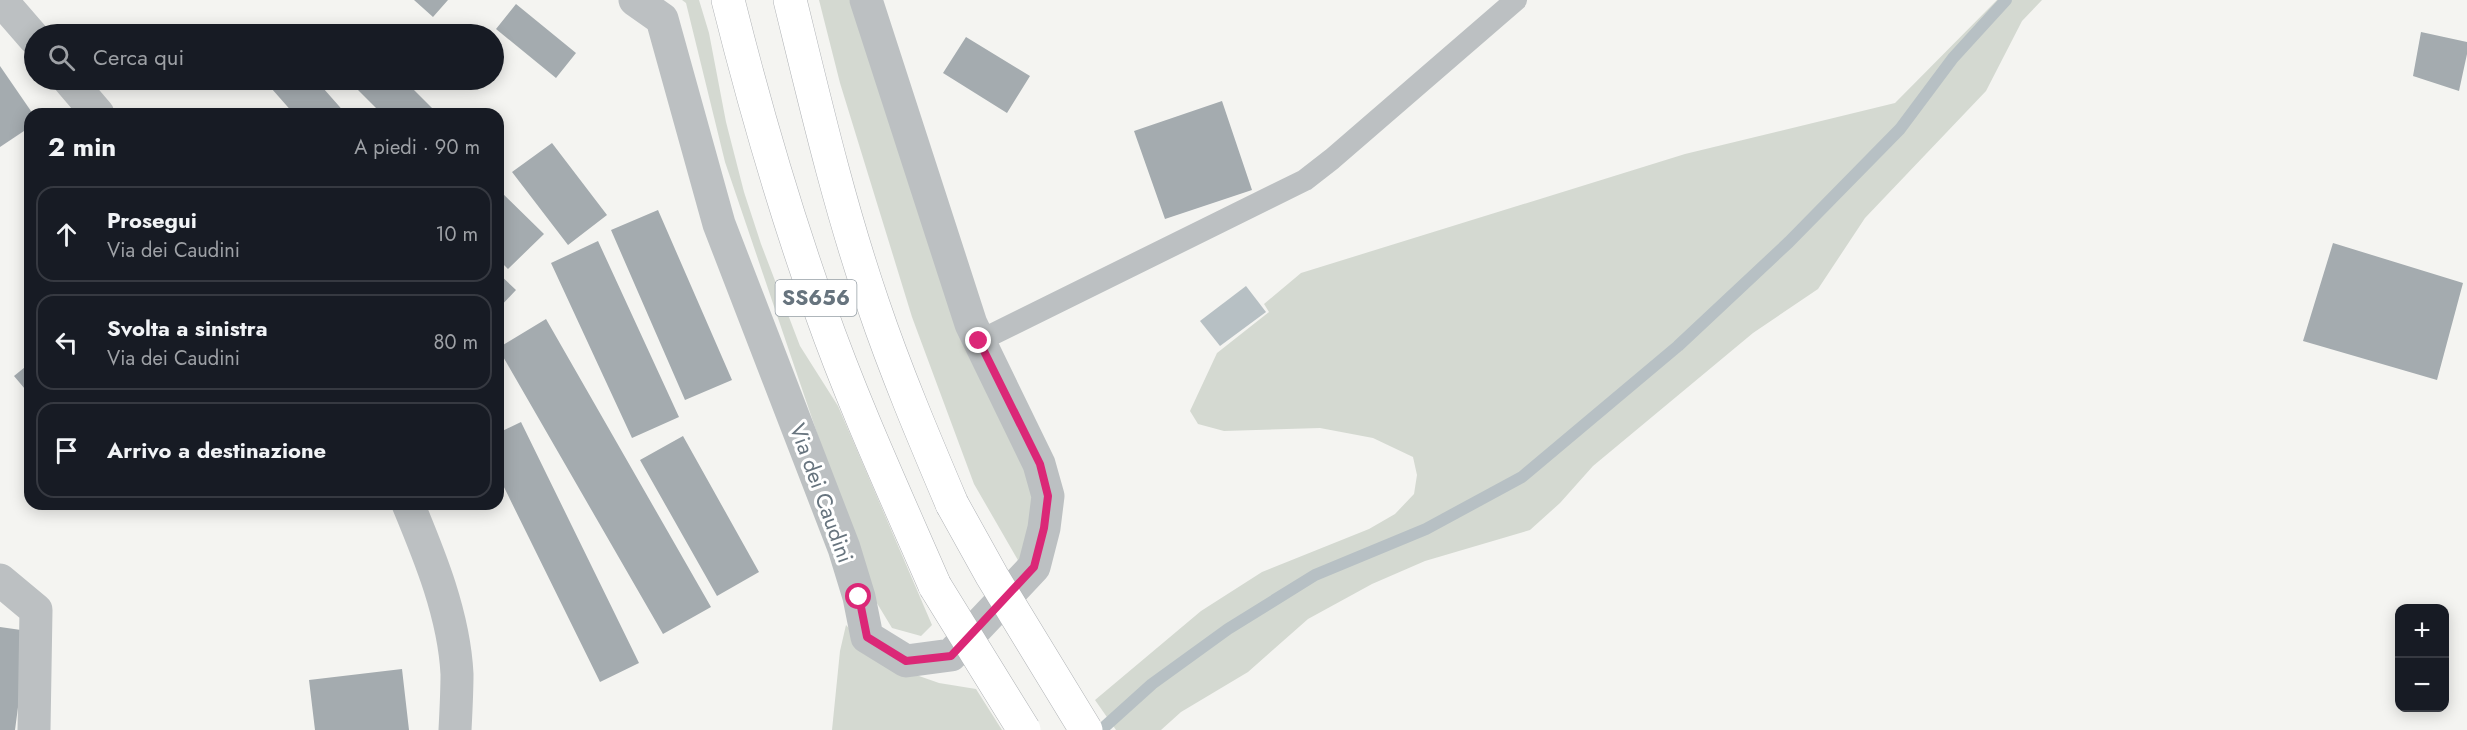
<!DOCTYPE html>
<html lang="it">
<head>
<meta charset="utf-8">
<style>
	:root { --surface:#171b24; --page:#20242c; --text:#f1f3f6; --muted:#9ea1a6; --line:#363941 }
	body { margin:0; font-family:Jost,sans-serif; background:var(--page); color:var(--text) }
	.controls { position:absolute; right:18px; bottom:18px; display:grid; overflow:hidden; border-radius:12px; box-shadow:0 3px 15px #0003 }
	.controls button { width:54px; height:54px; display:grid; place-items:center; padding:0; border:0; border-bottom:2px solid var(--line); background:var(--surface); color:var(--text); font:30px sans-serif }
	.stop { position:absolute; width:18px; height:18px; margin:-14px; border:4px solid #db2777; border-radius:50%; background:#fff }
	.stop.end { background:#db2777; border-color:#fff; box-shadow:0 2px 6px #0008 }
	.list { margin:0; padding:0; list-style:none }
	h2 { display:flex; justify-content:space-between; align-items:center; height:78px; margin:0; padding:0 24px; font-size:26px }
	h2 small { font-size:20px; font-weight:400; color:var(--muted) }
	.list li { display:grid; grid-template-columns:39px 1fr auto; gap:18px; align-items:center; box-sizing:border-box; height:96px; margin:0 12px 12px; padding:0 12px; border:2px solid var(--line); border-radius:18px }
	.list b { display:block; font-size:22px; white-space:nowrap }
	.list p { margin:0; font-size:20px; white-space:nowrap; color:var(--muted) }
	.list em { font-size:20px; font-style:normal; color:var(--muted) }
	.icon { flex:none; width:33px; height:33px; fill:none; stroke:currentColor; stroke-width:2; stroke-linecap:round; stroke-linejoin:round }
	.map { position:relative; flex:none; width:2467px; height:730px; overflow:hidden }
	.search { position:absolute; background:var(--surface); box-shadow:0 3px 15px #0003; left:24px; top:24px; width:480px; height:66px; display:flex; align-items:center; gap:15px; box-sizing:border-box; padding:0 21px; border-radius:33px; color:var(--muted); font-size:22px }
	.panel { position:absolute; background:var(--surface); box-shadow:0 3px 15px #0003; left:24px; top:108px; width:480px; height:402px; border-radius:18px }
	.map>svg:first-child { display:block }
	.green { fill:#d4d9d1 }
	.water { fill:#b7c0c4 }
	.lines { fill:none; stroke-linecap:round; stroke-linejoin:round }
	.stream { stroke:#b7c0c4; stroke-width:12 }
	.building { fill:#a4abaf }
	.highway-casing { stroke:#b0b3b6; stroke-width:34 }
	.lane { stroke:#bcc0c2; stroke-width:22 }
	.street { stroke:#bcc0c2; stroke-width:33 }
	.highway { stroke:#fff; stroke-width:33 }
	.highway-bridge-casing { stroke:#b0b3b6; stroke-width:34; stroke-linecap:butt }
	.highway-bridge { stroke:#fff; stroke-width:33 }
	.route { stroke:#db2777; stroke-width:8 }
	.labels { text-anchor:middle; stroke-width:6; stroke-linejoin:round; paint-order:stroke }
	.shield { fill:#fff; stroke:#959ea5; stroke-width:1.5 }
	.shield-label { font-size:21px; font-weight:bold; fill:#67747e }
	.street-label { font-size:22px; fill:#67747e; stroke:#fff }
</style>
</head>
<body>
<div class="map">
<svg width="2467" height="730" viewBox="0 0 2467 730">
	<rect width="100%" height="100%" fill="#f4f4f1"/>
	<!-- green -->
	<path class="green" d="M682,0H699L709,33L726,122L744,192L761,244L800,346L838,406L932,625L921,636L892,628L872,595L725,162L686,3Z
		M819,0H855L1048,496L1034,588L974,484L912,317L840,83Z
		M1997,0H2042L2022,21L1986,91L1865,218L1818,289L1753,333L1593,466L1560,503L1530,530L1425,561L1372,584L1308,619L1248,672L1181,712L1161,730H1116L1095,700L1201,611L1262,572L1369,529L1395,514L1414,494L1417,475L1413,457L1373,438L1320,428L1224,431L1198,424L1190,411L1217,353L1269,312L1264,304L1301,273L1685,154L1895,103Z
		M846,625L876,656L919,676L939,683L976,689L1002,730H832L840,651Z"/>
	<!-- water -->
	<path class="water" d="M1246,286L1266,312L1220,346L1200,321Z"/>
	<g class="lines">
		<!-- stream -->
		<path class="stream" d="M1101,730L1152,684L1228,629L1315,575L1426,529L1522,477L1678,346L1789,242L1900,129L1953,58L2006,0"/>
	</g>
	<!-- building -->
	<path class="building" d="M414,0H448L433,17Z
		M516,4L576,53L556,78L496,29Z
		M2421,32L2467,42V54L2459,91L2413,76Z
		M966,37L1030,76L1007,113L943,73Z
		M0,66L33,114H30V127L0,147Z
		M264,80H316L346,114H294Z
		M348,80H404L438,114H382Z
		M1222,101L1252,190L1165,219L1134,131Z
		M552,143L607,215L568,245L512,172Z
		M498,189L544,234L508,269L498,259Z
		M658,210L732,380L685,400L611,230Z
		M598,241L679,417L632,438L551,263Z
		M2333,243L2463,283L2437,380L2303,341Z
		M498,273L516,290L498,309Z
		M546,319L711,607L663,634L498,348Z
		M30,363V395L14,376Z
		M521,422L639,663L600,682L498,475V433Z
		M683,436L759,572L717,596L640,460Z
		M0,627L28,631L15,730H0Z
		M402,669L409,730H315L309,680Z"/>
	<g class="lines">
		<defs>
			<path id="highway" d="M728,0C754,104 784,208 820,309C853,403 895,494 935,586
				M790,0C815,102 839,205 873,304C896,372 924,438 952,504"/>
		</defs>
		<!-- highway casing -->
		<use href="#highway" class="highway-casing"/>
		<!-- lane -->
		<path class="lane" d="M979,341L1305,180L1332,159L1516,0"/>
		<!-- street -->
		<path class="street" d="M1,0L34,38
			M635,0L662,19L719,224L844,548L859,597L867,637L906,661L951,655L1034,567L1044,528L1048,496L1039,464L971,324L866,0
			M69,80L98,114
			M408,504C430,557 454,615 457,674C457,692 456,711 455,730
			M0,580L36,610L34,730"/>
		<!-- highway -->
		<use href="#highway" class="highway"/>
		<defs>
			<path id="highway-bridge" d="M952,504L992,576L1086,730
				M935,586L1024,730"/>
		</defs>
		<!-- highway-bridge casing -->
		<use href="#highway-bridge" class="highway-bridge-casing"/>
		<!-- highway-bridge -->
		<use href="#highway-bridge" class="highway-bridge"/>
	</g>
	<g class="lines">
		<!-- route -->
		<path class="route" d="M859,597L867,637L906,661L951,656L1034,567L1044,528L1048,496L1040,464L979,341"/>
	</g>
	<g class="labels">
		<!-- shield labels -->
		<rect class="shield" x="775.5" y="280" width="81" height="36" rx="4.5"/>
		<g class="shield-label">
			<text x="816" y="305">SS656</text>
		</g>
		<!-- street labels -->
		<g class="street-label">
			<text transform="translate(822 493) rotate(70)" y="8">Via dei Caudini</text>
		</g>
	</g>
</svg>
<div class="controls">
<button>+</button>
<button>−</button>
</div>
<div class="stop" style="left:859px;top:597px"></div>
<div class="stop end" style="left:979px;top:341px"></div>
<div class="search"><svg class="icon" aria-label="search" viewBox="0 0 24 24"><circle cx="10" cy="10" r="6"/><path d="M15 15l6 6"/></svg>Cerca qui</div>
<section class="panel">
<h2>2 min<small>A piedi · 90 m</small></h2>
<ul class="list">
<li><svg class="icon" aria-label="ahead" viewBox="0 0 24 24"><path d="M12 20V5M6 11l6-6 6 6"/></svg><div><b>Prosegui</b><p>Via dei Caudini</p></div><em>10 m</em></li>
<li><svg class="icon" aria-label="left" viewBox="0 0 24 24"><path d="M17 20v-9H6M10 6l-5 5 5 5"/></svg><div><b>Svolta a sinistra</b><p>Via dei Caudini</p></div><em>80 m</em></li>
<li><svg class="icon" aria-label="arrive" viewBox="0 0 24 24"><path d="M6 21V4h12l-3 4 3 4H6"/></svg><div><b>Arrivo a destinazione</b></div></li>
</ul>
</section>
</div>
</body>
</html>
